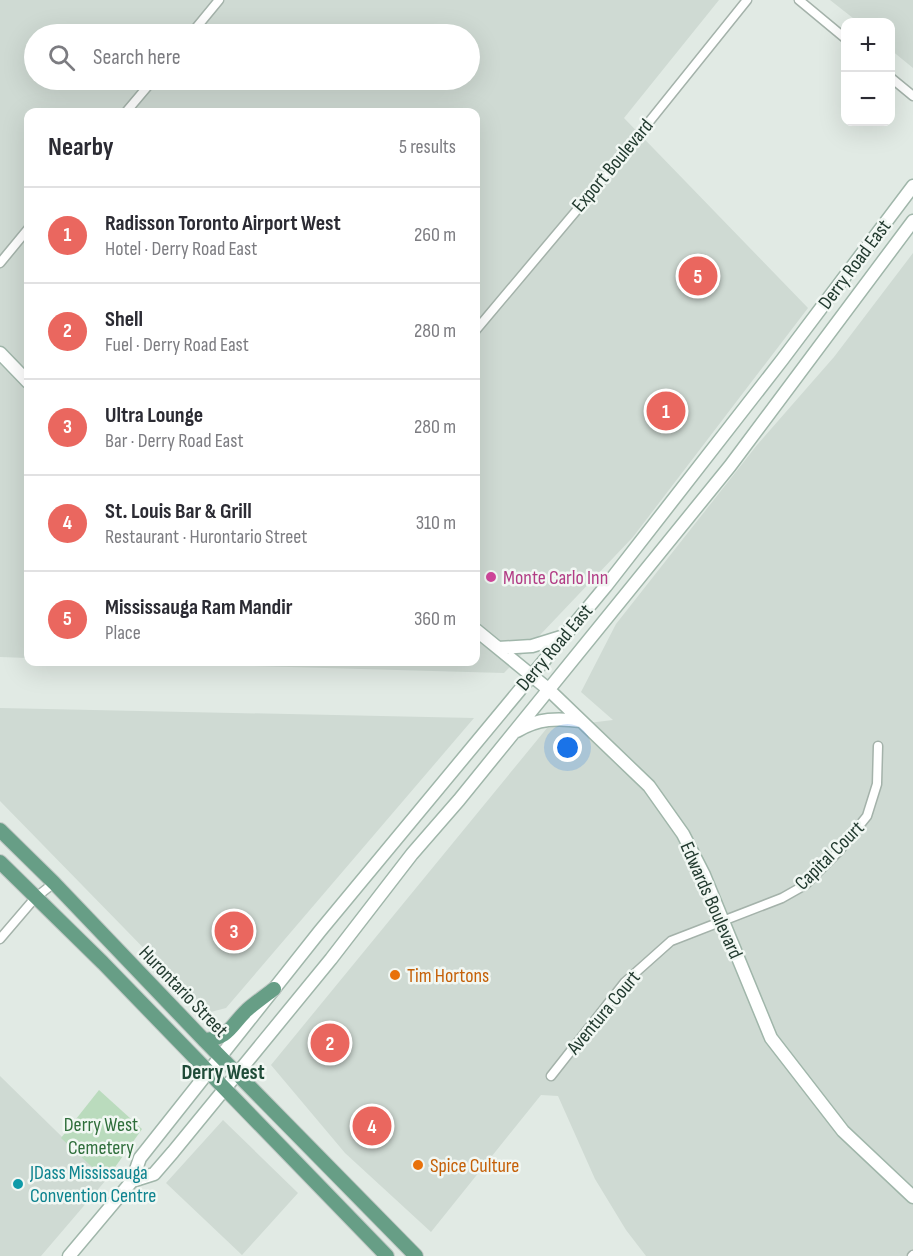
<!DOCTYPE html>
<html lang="en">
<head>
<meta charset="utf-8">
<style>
	:root { --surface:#fff; --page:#f2f2f3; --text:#2b2b33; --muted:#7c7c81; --line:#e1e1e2; --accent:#ea675f }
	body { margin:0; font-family:"Sofia Sans Condensed",sans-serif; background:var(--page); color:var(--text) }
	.controls { position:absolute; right:18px; top:18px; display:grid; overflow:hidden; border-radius:12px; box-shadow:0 6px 24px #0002 }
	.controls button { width:54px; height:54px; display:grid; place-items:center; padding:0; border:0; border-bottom:2px solid var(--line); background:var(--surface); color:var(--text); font:30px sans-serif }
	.you { position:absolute; left:568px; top:748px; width:21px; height:21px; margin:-15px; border:4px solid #fff; border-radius:50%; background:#1a73e8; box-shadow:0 0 0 9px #1a73e833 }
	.badge { display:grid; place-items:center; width:39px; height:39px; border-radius:50%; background:var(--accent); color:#fff; font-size:20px; font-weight:700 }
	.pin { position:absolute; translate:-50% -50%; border:3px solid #fff; box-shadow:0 2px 6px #0006 }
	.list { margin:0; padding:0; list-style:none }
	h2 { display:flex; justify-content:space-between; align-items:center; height:78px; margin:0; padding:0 24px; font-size:26px }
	h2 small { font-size:20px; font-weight:400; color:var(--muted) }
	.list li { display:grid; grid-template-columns:39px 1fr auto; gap:18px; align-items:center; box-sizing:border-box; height:96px; padding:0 24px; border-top:2px solid var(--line) }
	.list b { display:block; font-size:22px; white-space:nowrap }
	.list p { margin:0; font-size:20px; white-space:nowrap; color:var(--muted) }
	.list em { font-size:20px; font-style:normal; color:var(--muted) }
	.icon { flex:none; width:33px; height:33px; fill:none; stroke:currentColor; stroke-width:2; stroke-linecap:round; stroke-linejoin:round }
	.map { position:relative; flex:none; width:913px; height:1256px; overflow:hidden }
	.search { position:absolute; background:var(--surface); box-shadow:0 6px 24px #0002; left:24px; top:24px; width:456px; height:66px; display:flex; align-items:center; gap:15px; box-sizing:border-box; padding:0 21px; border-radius:33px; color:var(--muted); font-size:22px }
	.panel { position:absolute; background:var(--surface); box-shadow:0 6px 24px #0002; left:24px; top:108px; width:456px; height:558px; border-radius:12px }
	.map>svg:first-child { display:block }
	.built { fill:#cfdad3; fill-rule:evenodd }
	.green { fill:#badbbd }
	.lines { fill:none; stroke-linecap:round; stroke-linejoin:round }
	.street-casing { stroke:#a4b2aa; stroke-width:11 }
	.secondary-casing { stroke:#a0b6aa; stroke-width:15 }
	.primary-casing { stroke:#c1c8c5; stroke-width:16 }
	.street { stroke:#fff; stroke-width:8 }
	.secondary { stroke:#fff; stroke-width:12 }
	.primary { stroke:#679e86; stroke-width:14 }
	.hotel-dot { fill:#d1479c; stroke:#f1f7f3; stroke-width:2 }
	.food-dot { fill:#e8710a; stroke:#f1f7f3; stroke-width:2 }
	.culture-dot { fill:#0f9aa8; stroke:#f1f7f3; stroke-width:2 }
	.labels { text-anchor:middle; stroke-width:5; stroke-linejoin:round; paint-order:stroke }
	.street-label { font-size:20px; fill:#223a2f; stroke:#f1f7f3 }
	.hotel-label { font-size:20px; fill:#b23c85; stroke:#f1f7f3; text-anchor:start }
	.food-label { font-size:20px; fill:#c56008; stroke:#f1f7f3; text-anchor:start }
	.park-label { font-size:20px; fill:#2f6e3b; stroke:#f1f7f3 }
	.culture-label { font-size:20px; fill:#0d838f; stroke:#f1f7f3; text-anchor:start }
	.neighbourhood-label { font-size:21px; font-weight:bold; fill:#1f4b38; stroke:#f1f7f3 }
</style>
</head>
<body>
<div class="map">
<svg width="913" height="1256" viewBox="0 0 913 1256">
	<rect width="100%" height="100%" fill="#e1eae4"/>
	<!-- built -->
	<path class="built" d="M0,0H719L624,118L808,308L633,537L504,673L115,662H476V112H28V658L0,657ZM34,34H470V80H34Z
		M830,0H913V68L891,50L890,22H858Z
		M913,253V1256H646L626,1230L595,1179L558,1096L541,1095L431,1232L345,1153L271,1065L547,728L613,720L581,692L616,624L757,445L834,357Z
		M0,708L474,718L226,1008L207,1013L0,801Z
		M0,1076L106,1180L41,1256H0Z
		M223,1120L298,1193L242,1255L166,1183Z"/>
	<!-- green -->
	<path class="green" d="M99,1090L142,1129L106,1180L61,1138Z"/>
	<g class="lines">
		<defs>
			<path id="street" d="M799,0L846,39
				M191,34L219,0
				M890,77L913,96
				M126,112L153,80
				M0,263L28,229
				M476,330L608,173L747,0
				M0,939L35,898L54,883
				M551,1076L625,982L671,941L782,898L805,885L839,851L867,816L877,784L878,746
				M912,1256L913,1255"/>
			<path id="secondary" d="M0,353L28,382
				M476,630L548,689L649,786L683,834L704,875L771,1038L843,1131L913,1197
				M498,648L532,646L561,637
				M517,731C538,718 558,718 581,721
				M132,1181L154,1174L173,1152L331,959L412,854L459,800L730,466L913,221
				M69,1256L132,1181L140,1158L320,931L606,586L782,360L913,186"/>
			<path id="primary" d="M0,830L54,883L204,1040L416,1256
				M0,862L103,963L387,1256
				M204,1040C229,1039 231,1025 247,1010C255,1003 265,996 274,989"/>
		</defs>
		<!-- street casing -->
		<use href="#street" class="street-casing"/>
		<!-- secondary casing -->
		<use href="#secondary" class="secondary-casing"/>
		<!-- primary casing -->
		<use href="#primary" class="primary-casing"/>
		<!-- street -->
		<use href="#street" class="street"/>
		<!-- secondary -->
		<use href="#secondary" class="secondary"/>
		<!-- primary -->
		<use href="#primary" class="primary"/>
	</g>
	<!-- markers -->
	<circle class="hotel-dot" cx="491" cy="577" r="6"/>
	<g class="food-dot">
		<circle cx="395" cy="975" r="6"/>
		<circle cx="418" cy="1165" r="6"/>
	</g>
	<circle class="culture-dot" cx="18" cy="1184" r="6"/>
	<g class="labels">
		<!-- street labels -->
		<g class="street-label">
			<text transform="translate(612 165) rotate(-50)" y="7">Export Boulevard</text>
			<text transform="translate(854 264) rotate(-53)" y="7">Derry Road East</text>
			<text transform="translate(554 647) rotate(-50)" y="7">Derry Road East</text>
			<text transform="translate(829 855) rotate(-45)" y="7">Capital Court</text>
			<text transform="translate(712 900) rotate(66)" y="7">Edwards Boulevard</text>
			<text transform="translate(184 991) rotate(46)" y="7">Hurontario Street</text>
			<text transform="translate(603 1012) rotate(-50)" y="7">Aventura Court</text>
		</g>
		<!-- hotel labels -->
		<g class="hotel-label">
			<text x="503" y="584">Monte Carlo Inn</text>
		</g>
		<!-- food labels -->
		<g class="food-label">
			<text x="407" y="982">Tim Hortons</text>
			<text x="430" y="1172">Spice Culture</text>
		</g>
		<!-- park labels -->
		<g class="park-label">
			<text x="101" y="1131">Derry West<tspan x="101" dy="23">Cemetery</tspan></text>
		</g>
		<!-- culture labels -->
		<g class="culture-label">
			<text x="30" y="1179">JDass Mississauga<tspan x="30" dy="23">Convention Centre</tspan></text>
		</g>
		<!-- neighbourhood labels -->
		<g class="neighbourhood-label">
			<text x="223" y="1079">Derry West</text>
		</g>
	</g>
</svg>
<div class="controls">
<button>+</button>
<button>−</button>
</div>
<div class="you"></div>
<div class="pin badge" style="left:666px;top:411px">1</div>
<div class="pin badge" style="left:330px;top:1043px">2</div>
<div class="pin badge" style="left:234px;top:931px">3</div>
<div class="pin badge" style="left:372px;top:1126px">4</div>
<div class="pin badge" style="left:698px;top:276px">5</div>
<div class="search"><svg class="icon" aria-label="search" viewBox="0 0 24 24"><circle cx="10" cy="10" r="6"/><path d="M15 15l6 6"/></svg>Search here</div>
<section class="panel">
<h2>Nearby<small>5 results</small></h2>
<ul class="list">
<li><span class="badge">1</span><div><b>Radisson Toronto Airport West</b><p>Hotel · Derry Road East</p></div><em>260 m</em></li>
<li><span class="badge">2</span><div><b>Shell</b><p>Fuel · Derry Road East</p></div><em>280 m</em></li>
<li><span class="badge">3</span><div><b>Ultra Lounge</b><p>Bar · Derry Road East</p></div><em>280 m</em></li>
<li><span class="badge">4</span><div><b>St. Louis Bar &amp; Grill</b><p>Restaurant · Hurontario Street</p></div><em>310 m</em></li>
<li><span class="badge">5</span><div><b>Mississauga Ram Mandir</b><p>Place</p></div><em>360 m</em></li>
</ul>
</section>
</div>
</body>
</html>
